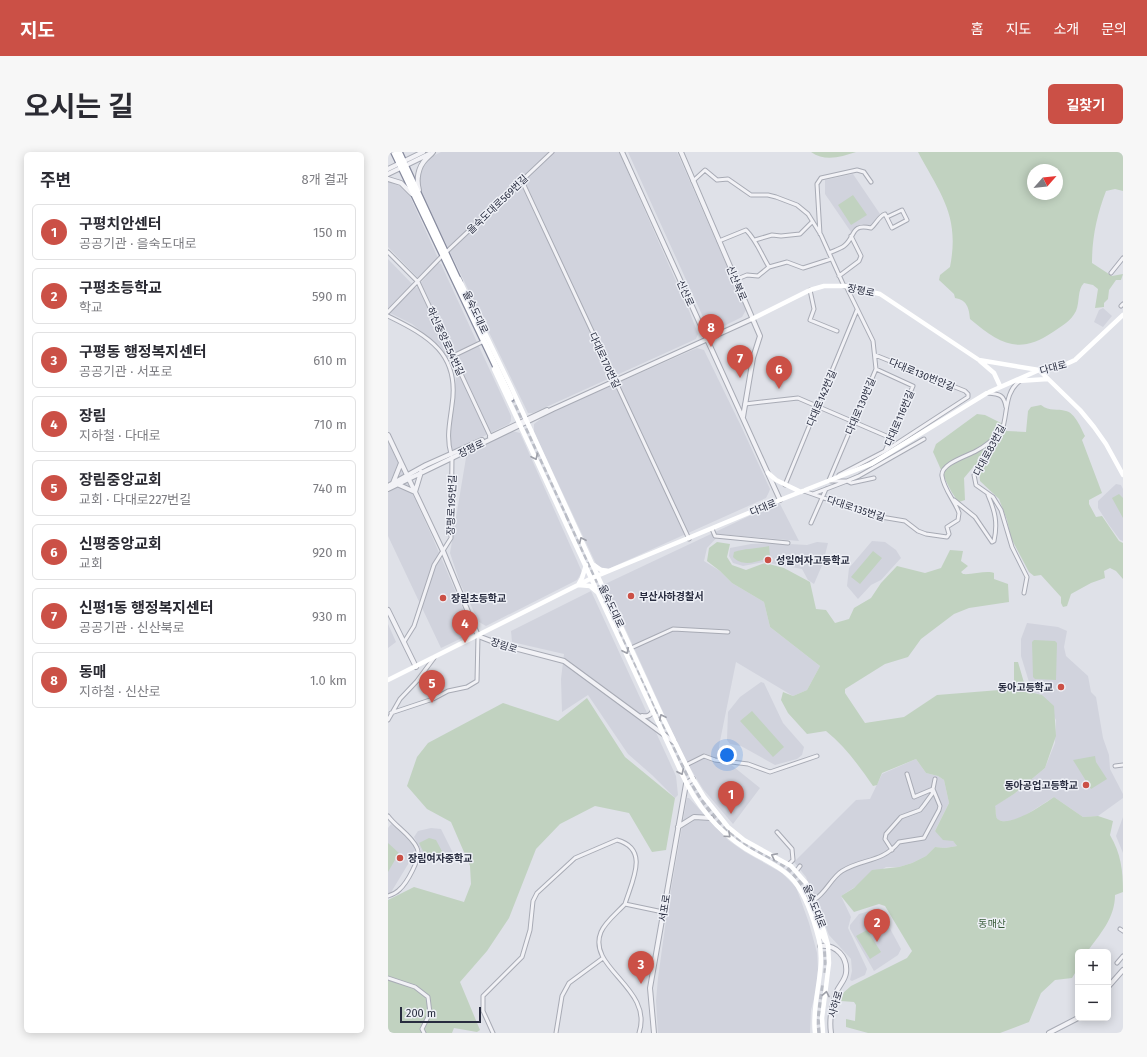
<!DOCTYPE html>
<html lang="ko">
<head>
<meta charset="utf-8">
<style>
	:root { --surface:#fff; --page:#f7f7f7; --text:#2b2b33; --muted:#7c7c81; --line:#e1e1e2; --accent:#cb5046 }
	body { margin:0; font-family:"Fira Sans","Noto Sans KR",sans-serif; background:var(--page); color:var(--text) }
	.controls { position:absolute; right:12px; bottom:12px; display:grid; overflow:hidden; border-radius:6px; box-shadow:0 2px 10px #0003 }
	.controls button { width:36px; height:36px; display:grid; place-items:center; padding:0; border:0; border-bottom:1px solid var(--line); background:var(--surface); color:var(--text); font:20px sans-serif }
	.compass { position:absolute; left:639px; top:12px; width:36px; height:36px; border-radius:50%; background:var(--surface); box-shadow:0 2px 10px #0003; rotate:63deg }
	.scale { position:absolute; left:12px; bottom:10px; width:81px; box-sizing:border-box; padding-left:4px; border:2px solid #282c3f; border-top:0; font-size:11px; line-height:14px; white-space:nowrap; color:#282c3f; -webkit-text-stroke:3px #eef0f6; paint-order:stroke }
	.you { position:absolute; left:339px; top:603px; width:14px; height:14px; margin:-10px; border:3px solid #fff; border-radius:50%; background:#1a73e8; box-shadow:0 0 0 6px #1a73e833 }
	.badge { display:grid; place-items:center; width:26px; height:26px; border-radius:50%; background:var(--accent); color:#fff; font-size:13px; font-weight:700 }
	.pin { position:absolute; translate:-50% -33px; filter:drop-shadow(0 1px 2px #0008) }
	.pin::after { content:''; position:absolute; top:21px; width:14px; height:12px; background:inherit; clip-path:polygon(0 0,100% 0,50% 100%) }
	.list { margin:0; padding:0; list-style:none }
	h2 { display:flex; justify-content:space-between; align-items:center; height:52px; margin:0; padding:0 16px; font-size:17px }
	h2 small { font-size:13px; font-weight:400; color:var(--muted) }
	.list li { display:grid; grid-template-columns:26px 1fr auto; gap:12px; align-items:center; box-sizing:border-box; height:56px; margin:0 8px 8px; padding:0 8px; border:1px solid var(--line); border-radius:6px }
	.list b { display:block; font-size:15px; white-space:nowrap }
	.list p { margin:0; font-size:13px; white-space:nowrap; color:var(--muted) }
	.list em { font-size:13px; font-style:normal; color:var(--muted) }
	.map { position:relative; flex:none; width:735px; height:881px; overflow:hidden; border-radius:6px }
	header { display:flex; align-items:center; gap:24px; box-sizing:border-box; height:56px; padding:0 20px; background:var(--accent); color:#fff }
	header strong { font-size:19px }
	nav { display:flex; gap:22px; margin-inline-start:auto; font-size:14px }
	.intro { display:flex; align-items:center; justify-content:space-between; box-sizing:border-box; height:96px; padding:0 24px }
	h1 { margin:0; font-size:28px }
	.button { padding:10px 18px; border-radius:6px; background:var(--accent); color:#fff; font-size:14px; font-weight:700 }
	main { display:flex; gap:24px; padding:0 24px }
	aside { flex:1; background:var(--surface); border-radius:6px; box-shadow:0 2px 10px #0003 }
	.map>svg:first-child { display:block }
	.built { fill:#d1d3dd }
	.green { fill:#c1d2c0; fill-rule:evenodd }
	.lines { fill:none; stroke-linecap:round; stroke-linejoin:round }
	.trunk-tunnel { stroke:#babdc6; stroke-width:5.5; stroke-dasharray:5.5 3; stroke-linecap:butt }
	.minor-casing { stroke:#a8abb5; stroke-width:5 }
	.tertiary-casing { stroke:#a8abb5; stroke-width:6 }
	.trunk-casing { stroke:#878b9e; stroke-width:8 }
	.minor { stroke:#f2f2f6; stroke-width:3 }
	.tertiary { stroke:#f2f2f6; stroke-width:4 }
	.secondary { stroke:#fff; stroke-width:4.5 }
	.trunk { stroke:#fff; stroke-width:5.5 }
	.oneway { stroke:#9ea0a9 }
	.poi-dot { fill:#cb5046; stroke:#eef0f6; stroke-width:1.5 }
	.labels { text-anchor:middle; stroke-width:3; stroke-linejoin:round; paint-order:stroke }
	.street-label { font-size:10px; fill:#282c3f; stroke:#eef0f6 }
	.poi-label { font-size:10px; font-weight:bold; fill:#282c3f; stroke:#eef0f6; text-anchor:start }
	.park-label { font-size:10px; fill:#365a37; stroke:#eef0f6 }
</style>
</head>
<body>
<header>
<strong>지도</strong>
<nav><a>홈</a><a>지도</a><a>소개</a><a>문의</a></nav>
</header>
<div class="intro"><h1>오시는 길</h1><a class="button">길찾기</a></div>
<main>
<aside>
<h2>주변<small>8개 결과</small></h2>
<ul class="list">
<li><span class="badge">1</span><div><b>구평치안센터</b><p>공공기관 · 을숙도대로</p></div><em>150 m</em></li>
<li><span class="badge">2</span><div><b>구평초등학교</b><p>학교</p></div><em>590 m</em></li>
<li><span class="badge">3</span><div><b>구평동 행정복지센터</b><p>공공기관 · 서포로</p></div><em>610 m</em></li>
<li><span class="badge">4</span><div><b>장림</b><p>지하철 · 다대로</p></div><em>710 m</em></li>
<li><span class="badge">5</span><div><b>장림중앙교회</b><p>교회 · 다대로227번길</p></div><em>740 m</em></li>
<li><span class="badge">6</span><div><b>신평중앙교회</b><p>교회</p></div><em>920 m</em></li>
<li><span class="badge">7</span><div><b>신평1동 행정복지센터</b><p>공공기관 · 신산북로</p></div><em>930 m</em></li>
<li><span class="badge">8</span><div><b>동매</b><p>지하철 · 신산로</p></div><em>1.0 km</em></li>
</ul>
</aside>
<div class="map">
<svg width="735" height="881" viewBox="0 0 735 881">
	<rect width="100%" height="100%" fill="#dfe1e8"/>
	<!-- built -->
	<path class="built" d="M53,0H231L302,161L310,182L308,187L145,261H140L32,38V26L37,10L41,6Z
		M240,0H289L358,158L354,165L328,178L320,176Z
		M465,22L492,62L482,74L474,72L468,74L463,80L437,42V28Z
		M0,30L12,34L20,40L50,106L30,126L0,95Z
		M0,107L28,136L50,111L53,112L123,264V269L121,272L67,298L64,297L62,290L68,224L61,207L51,193L24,172L0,160Z
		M715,156L724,164L715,175L706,170L711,158Z
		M309,196L316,198L354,276L382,337L381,340L378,346L220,417L209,414L146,280V272L159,262Z
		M124,279L132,281L194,420L189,428L98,474L91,470L72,431L62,401L79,300Z
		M0,289L43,382L81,471L76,485L53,496L0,384Z
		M728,332L733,333L735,337V389L732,388L721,373L710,356V349Z
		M391,350L411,389L332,382L319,396L316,409L332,419L344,431L376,450L382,475L432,514L419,538L405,544L348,510L331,594V603L372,636L345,672L315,637L296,606L217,432Z
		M484,389L497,390L508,398L513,406L493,428L483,433L470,447L459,434L461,416Z
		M429,390L440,391L435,411L426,432L420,428L414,417L376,410L355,414L345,411L341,404L342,396L363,392L384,391L419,393Z
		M203,439L288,624L290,643L287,646L264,623L240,602L200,543L174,560L173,527L176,502L124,490L123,479Z
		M639,471L670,475L679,479L676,495L678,504L700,524L703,540L708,545L715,586L721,603L722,617L735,642V646L710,664L695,665L666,645L633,666L618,670L610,668L608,665V657L606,654L626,642L657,616L667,591L668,568L654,543L647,541L641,530L633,504V487Z
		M0,472L8,490L0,496Z
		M373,530L376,531L395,571L416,595L414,603L409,607L387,613L353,594L342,592L339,588L340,560L352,545Z
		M528,607L538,621L550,624L556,628L561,651L547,679L565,689L569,694L557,696L547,695L538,704L524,711L511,715H498L453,744L463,765L460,776L479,817L477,823L464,829L462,828L464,819L463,807L441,783L418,725L406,710L468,648L482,647L494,622Z
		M299,646H301L340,688L357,700L394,721L408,735L421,771L429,801L430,817L428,839L423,858L422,881H270L268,849L270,826L279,761Z
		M735,665V701L728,684Z
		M3,672L12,678L24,692L28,699L2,742L0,741V676Z
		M43,676L53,677L65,701L60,709L36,711L33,698L26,685L30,679Z
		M491,756L513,797L510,803L486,819L462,777V773L471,762Z"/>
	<!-- green -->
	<path class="green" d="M423,0H468C453,5 437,10 423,0Z
		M530,0H735V39L727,37L718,39C709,63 704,85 704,111L724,124L735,122L733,128H728L721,138L720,147L716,151V155L707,156L710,137L705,133L696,131C689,138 692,150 688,159C683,169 674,174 665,180C630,204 611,191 582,167C581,156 579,148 567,146L566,142L551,128L552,123L562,115C572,64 553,43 530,0ZM645,18H669V42H645Z
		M465,43L479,63L463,73L450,53Z
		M653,253C662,260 669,256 678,259C687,261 693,276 697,284L694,288L714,341L701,348V352L708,365L714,364L731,389L735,391V427L728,419L722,416L716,419L717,426L703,431L683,442L679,454L675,455L673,451V445L653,423L646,424L641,420L623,386L619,368L611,347L592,329L591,316L586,314L576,326L577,348L571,350C561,340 552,314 545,300L548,292L589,262L597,263L617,273L619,279L638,280L640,259L643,255Z
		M731,342L735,346V366L724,346Z
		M329,390L342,392L339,405L344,413L358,418L377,411L396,416L422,430L428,457L438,458L447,471L461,467L466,456L483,446L493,431L509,414L537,421L553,416L562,398L575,399L573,409L580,414L573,420L575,422C584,423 599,418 606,421V427L620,432L621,450L581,456L566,462L533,487L520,505L497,512L457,537V541L477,571L516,565L549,543L624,537L626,535V510H630L637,534L642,540L654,543L666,554L668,584L657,616L626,642L607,654C609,658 606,666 611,668C623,675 656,652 666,645L695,665L710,664L725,669L722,683C733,702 735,718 735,740L727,743C727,766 712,782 699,800H690V816L684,826L667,828L653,841L641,870L612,881H480L458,875V867L467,869L468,853L466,850L453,849L455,841L463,834L519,806L524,799L497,754L491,752L466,760L453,744L466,736L484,718L511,715L524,711L538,704L547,695L557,696L569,694L565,689L555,688L547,679L561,651L556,628L550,624L538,621L528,607L494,621L489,633L485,634C471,614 457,594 438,579L419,582L400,561L393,548L395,540L405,544L419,538L432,514L382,475L376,450L344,431L332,419L319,409L321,396Z
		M381,394L382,405C371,409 355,416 345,405L346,400C359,396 368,397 381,394Z
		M485,399L494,406L472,432L463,425Z
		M646,488L667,489L669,491L668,528L647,527L645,525L644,490Z
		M199,546L237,605L287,646L278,698L264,700L241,661L207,654L172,672L148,697L121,766L99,799L72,830L92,878L89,880L66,876L64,881H0V748L26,735L76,750L83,732L82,714L63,670L39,657L19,634L29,605L40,591L115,551L170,569Z
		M364,559L396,595L385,605L352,569Z
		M707,604L708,610L719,627L703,637L685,608Z
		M41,686L48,688L56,703L39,707L31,691Z
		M0,691L11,701L0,720Z
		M479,778L493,800L482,807L468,784Z"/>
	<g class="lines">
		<!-- trunk-tunnel -->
		<path class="trunk-tunnel" d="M125,245L181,366
			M178,364L287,599
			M287,595C301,626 316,656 341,679C357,695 380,701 398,714C423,732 442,791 438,821
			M432,881L430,872L436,832"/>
		<defs>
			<path id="minor" d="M134,29L301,387
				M305,29L317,18L329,28L340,27L363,43H380L388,45L409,53L420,62L433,83L456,134
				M432,82L429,32L433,26L469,18L476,20L483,30
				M367,88L384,83L393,84L412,82L424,70
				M331,89L358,78C369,89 373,102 381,115
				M0,100L30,130L103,286
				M441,101C445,99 452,97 456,94C468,85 462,71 483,76C488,72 491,64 497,62L504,76L519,68L514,58L499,65
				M723,121L735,106
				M451,124L471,109L473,104L463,84
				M347,128L359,123L370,124L381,115L399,110L415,116L443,107
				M422,138L426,157L422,168L449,179
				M733,154L735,152
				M0,160L54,104L164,0
				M0,164C41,184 72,202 64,253C62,270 58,285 63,302
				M65,204L94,190
				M488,217L525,234L497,299
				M600,241C612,242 616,243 618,255
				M357,252L410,246L503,286
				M614,278C620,262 616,240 632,229
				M611,283L586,323L588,333L605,345L613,358L624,395L639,425L636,441
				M451,323L497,299L580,245V242L577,239L487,203
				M441,328L488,217L485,189L458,134
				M443,329H459L471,324L536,287
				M397,333L469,158
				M416,339L487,364L517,369L530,379L538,382L559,385L561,382L559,375L570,368L571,361C567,349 556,338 554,324C552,312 579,304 588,299C598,294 607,286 614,277
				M425,342L459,329L463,331L486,326
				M566,348L587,365L604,390L606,389C610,371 607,359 600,343
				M423,371L438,337
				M324,377L327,384L400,391
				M16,490L26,474L46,413L63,386L64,305
				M243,496L285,477L340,480
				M3,561L45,547L60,539L79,535L89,529L90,484
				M0,568L12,547L29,529L46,506
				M298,613L316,604L327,608L360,612L382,620L429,604
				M727,614L735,613
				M519,622L526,645L545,637
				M0,664C8,675 23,683 29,696C34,706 18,732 11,738C8,741 3,743 0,744
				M389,680L404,697L405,708L401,712
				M504,698L497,687L498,682L513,665L532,658L536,653L544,642L547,627
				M409,718L412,714
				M426,748C438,741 443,726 454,719C475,706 494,711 511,690L536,686L551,658L552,654L545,637
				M732,777L735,779
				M729,811L735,804
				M0,826L27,835L40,845L42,861L34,877L36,881
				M105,881L95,859V844L134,805L142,778L145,749L149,741L187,706L229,688C262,697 244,729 237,752
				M168,881L174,844L181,831L215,806
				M251,881C266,836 198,816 213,780C217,770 230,760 237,752L275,760"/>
			<path id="tertiary" d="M234,0L392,348
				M293,0L372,184L365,206L355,265
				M0,17L35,0
				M0,22L41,2
				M0,27L13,31L24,42
				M31,38C28,28 30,15 38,7C41,4 43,3 45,0
				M0,283L55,399L90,484L111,492L176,509L286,590
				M102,285L159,258
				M5,331L13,311
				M9,332L27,340L33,320
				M0,334L38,313L94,288
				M0,337L165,257L364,167
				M0,458L28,515
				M254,564C259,565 262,564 265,559
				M290,675L306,665L323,666
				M432,794C448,792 460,805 458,821C457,829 451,833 448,841C444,853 441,868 443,881
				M720,835L735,818
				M266,881L262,836L298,632L305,627
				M661,881L690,866"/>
			<path id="trunk" d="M6,0L123,246
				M11,0L71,130"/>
		</defs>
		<!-- minor casing -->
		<use href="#minor" class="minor-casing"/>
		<!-- tertiary casing -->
		<use href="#tertiary" class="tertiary-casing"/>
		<!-- trunk casing -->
		<use href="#trunk" class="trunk-casing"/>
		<!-- minor -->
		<use href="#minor" class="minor"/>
		<!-- tertiary -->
		<use href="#tertiary" class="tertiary"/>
		<!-- secondary -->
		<path class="secondary" d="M71,127L124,237L273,562L305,627L316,645L340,675L356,688L403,714L418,731L429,756L440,793L441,811L434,866L435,881
			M364,167L422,138L436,134H458L492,142L591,208L651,218L692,258L706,275L718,292L735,323
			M592,209L606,221L612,234
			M106,217L294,622C308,653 330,679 358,697C374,707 394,715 406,729C419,745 426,768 431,788C438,819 423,850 427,881
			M630,229L660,227
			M380,321L388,328L413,340
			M198,413L194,426L190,433L202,434L209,440
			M206,413L213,418L221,419
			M0,528L204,426L392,348L483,312L599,241L651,218L674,214L687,208L735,163
			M429,776L438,790"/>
		<!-- trunk -->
		<use href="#trunk" class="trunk"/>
	</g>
	<!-- one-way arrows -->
	<defs><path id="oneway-chevron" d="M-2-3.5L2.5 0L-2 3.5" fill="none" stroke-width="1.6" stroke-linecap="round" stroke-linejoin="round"/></defs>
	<g class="oneway">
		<use href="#oneway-chevron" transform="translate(147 305) rotate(65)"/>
		<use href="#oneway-chevron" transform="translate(194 388) rotate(-115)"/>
		<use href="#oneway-chevron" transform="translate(238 499) rotate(65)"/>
		<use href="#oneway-chevron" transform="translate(274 565) rotate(-115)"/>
		<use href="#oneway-chevron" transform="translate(293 620) rotate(65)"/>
		<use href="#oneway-chevron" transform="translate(340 683) rotate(42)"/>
		<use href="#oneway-chevron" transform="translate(386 704) rotate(-153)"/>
		<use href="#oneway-chevron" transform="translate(438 842) rotate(-79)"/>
	</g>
	<!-- markers -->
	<g class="poi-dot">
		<circle cx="380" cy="408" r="4"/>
		<circle cx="243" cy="444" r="4"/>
		<circle cx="55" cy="446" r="4"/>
		<circle cx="673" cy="535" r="4"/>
		<circle cx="698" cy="633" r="4"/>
		<circle cx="12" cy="706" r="4"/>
	</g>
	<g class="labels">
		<!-- street labels -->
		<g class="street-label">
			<text transform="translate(109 52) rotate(-44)" y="4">을숙도대로569번길</text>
			<text transform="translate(349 131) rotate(67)" y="4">신산북로</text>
			<text transform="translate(473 138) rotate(12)" y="4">장평로</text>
			<text transform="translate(298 141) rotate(66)" y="4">신산로</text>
			<text transform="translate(88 160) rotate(65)" y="4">을숙도대로</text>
			<text transform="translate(58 189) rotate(65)" y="4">하신중앙로54번길</text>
			<text transform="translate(217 208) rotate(65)" y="4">다대로170번길</text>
			<text transform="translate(665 215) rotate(-15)" y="4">다대로</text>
			<text transform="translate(534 222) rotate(22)" y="4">다대로130번안길</text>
			<text transform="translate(433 246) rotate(-67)" y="4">다대로142번길</text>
			<text transform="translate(472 254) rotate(-67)" y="4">다대로130번길</text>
			<text transform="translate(511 266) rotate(-67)" y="4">다대로116번길</text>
			<text transform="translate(83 296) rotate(-25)" y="4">장평로</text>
			<text transform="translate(601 298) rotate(-62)" y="4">다대로83번길</text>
			<text transform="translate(63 353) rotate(-88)" y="4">장평로195번길</text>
			<text transform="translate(375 355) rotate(-23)" y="4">다대로</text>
			<text transform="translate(468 356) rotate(18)" y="4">다대로135번길</text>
			<text transform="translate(224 454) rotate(65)" y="4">을숙도대로</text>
			<text transform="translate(116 493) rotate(18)" y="4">장림로</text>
			<text transform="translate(427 754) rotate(69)" y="4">을숙도대로</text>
			<text transform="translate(276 756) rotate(-81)" y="4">서포로</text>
			<text transform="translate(447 852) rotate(-74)" y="4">사하로</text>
		</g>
		<!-- poi labels -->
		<g class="poi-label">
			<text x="388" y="412">성일여자고등학교</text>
			<text x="251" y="448">부산사하경찰서</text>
			<text x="63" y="450">장림초등학교</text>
			<text x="665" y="539" text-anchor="end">동아고등학교</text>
			<text x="690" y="637" text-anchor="end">동아공업고등학교</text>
			<text x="20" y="710">장림여자중학교</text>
		</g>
		<!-- park labels -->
		<g class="park-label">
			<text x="604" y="775">동매산</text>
		</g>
	</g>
</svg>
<div class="controls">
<button>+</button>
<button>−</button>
</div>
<svg class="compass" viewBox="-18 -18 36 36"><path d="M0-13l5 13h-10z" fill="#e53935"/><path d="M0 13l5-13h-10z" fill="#7c7c81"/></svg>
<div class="scale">200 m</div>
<div class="you"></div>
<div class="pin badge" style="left:343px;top:662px">1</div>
<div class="pin badge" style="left:489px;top:790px">2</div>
<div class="pin badge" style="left:253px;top:832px">3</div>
<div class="pin badge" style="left:77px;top:491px">4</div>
<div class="pin badge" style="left:44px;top:551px">5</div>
<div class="pin badge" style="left:391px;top:237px">6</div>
<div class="pin badge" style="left:352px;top:226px">7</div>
<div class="pin badge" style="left:323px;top:195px">8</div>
</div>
</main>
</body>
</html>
